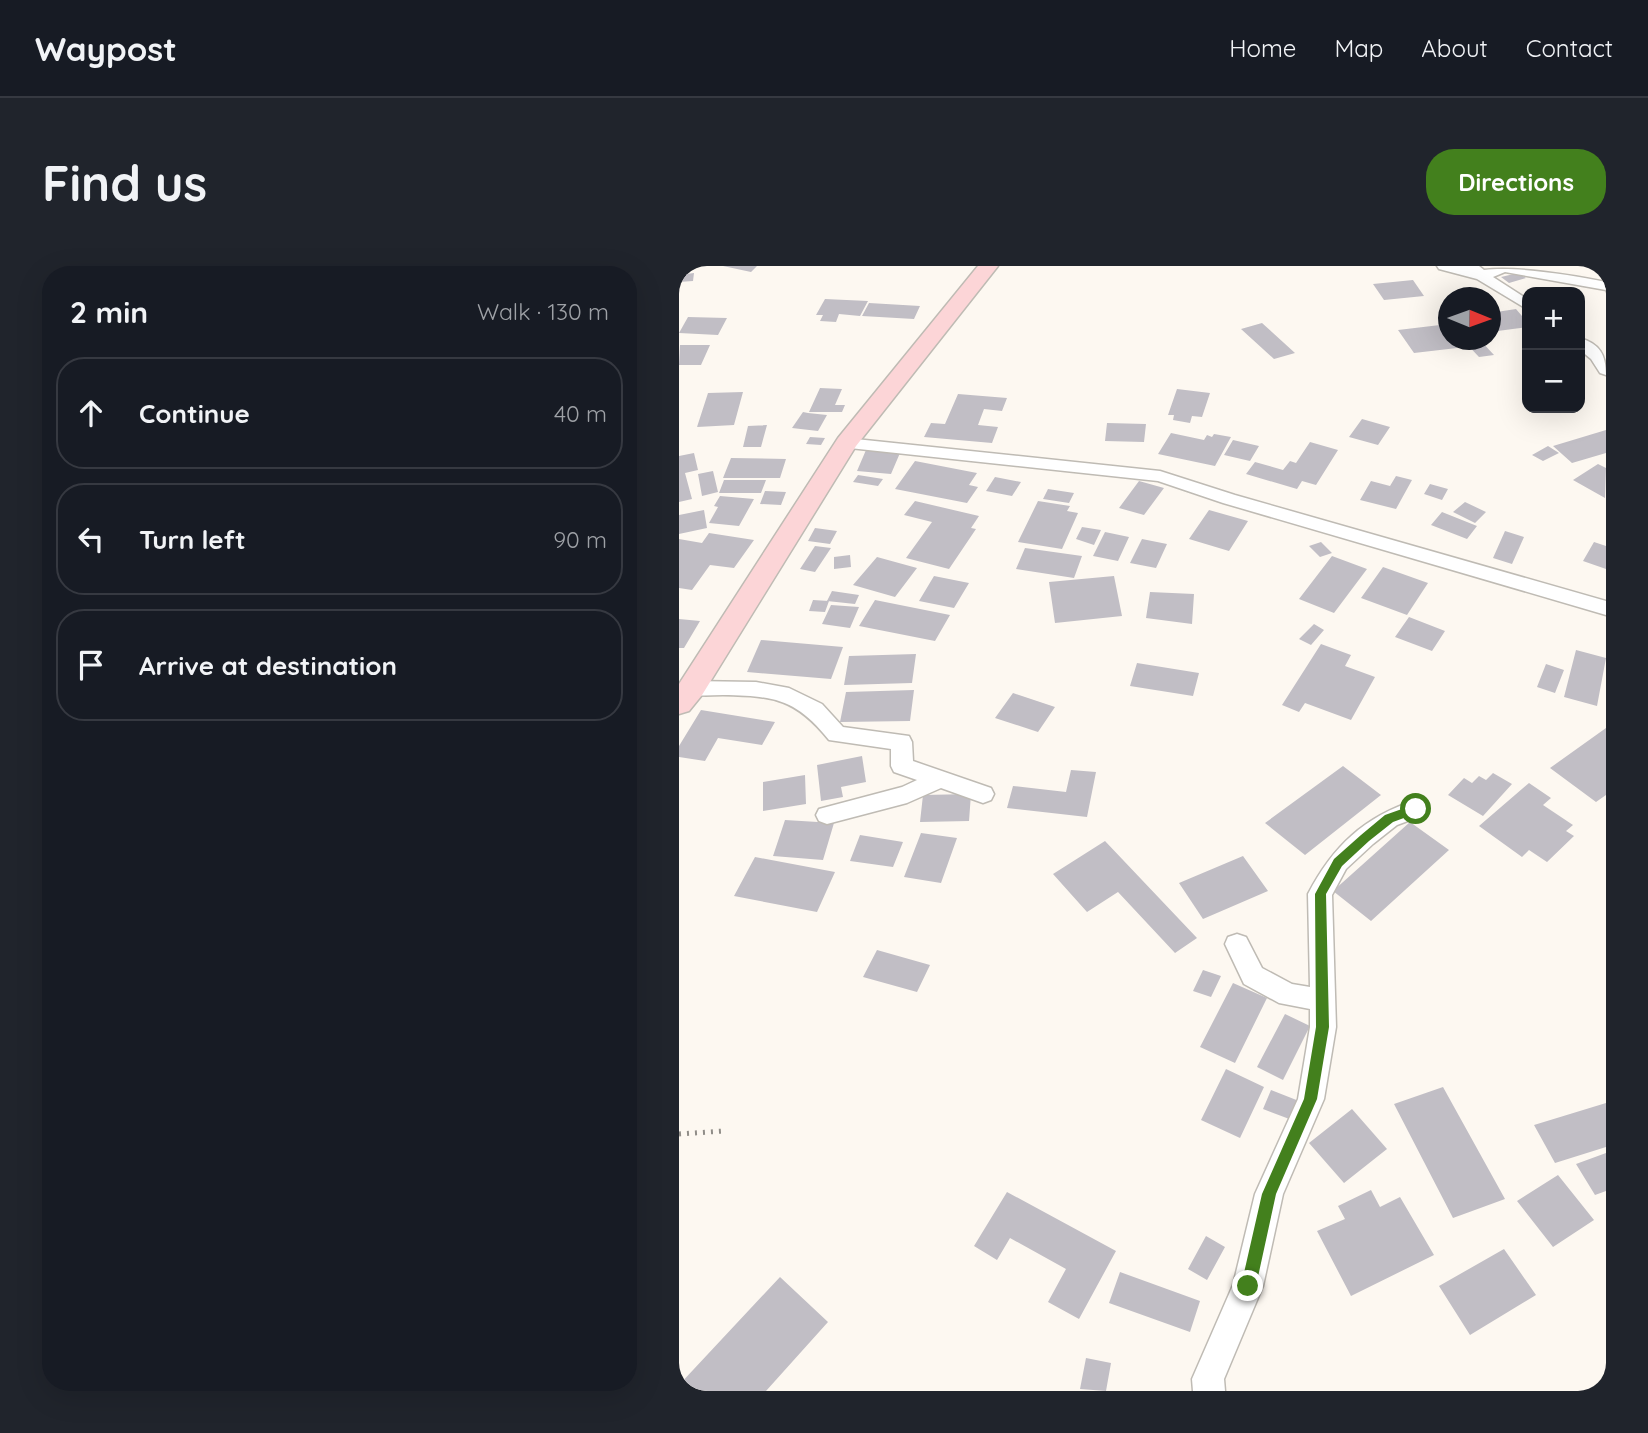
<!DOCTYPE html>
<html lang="en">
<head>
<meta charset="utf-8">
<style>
	:root { --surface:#171b24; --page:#20242c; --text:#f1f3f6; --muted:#9ea1a6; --line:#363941; --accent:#43801d }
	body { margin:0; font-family:Quicksand,sans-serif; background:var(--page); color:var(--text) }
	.controls { position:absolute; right:21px; top:21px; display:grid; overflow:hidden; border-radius:14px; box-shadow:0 7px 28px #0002 }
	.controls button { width:63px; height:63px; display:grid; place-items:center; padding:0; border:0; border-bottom:2px solid var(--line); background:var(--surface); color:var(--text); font:35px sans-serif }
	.compass { position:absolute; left:759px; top:21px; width:63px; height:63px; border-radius:50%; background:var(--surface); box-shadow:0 7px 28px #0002; rotate:91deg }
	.stop { position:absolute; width:21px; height:21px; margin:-16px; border:5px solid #43801d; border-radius:50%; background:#fff }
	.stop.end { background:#43801d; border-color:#fff; box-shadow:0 2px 7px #0008 }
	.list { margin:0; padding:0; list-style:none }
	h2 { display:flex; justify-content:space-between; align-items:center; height:91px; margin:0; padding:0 28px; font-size:30px }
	h2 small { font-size:23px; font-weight:400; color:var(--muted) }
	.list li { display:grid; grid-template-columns:46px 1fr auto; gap:21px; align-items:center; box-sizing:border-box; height:112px; margin:0 14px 14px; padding:0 14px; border:2px solid var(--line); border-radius:28px }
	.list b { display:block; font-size:26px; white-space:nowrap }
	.list em { font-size:23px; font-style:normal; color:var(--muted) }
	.icon { flex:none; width:38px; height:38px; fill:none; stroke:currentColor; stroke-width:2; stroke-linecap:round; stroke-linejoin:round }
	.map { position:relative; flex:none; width:927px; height:1125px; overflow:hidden; border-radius:28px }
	header { display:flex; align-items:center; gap:42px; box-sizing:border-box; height:98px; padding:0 35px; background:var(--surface); border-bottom:2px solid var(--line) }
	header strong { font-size:33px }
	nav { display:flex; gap:38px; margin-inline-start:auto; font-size:24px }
	.intro { display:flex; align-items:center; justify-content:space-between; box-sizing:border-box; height:168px; padding:0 42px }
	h1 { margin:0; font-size:49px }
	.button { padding:18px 32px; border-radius:28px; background:var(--accent); color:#fff; font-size:24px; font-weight:700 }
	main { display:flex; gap:42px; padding:0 42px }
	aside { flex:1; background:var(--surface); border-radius:28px; box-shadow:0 7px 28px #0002 }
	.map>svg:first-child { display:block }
	.building { fill:#c1bec5 }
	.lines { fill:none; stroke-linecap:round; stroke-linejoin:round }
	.street-casing { stroke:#bfbbb4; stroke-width:3 }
	.secondary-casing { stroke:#bfbbb4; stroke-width:3 }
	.path { stroke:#908d88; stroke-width:5; stroke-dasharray:2 6; stroke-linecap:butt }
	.street { fill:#fff; fill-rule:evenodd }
	.secondary { fill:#fcd5d7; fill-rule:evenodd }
	.route { fill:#43801d }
</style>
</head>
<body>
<header>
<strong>Waypost</strong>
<nav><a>Home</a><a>Map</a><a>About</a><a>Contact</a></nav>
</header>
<div class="intro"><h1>Find us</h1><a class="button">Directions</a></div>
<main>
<aside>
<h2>2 min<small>Walk · 130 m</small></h2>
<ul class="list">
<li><svg class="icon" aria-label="ahead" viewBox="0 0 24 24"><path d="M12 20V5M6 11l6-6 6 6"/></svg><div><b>Continue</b></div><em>40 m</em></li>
<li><svg class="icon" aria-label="left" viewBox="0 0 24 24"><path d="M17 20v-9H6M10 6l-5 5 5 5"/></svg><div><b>Turn left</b></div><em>90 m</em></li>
<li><svg class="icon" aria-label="arrive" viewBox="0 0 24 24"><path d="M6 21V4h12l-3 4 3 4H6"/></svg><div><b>Arrive at destination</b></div></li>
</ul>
</aside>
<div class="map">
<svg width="927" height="1125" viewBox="0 0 927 1125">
	<rect width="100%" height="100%" fill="#fdf8f1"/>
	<!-- building -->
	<path class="building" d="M44,0H78L72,6Z
		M15,7L14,15L0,16V9Z
		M839,7L847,12L830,17L822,11Z
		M734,14L745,30L705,34L694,18Z
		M146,33L189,35L181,50L160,48L157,56L141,55L144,49H137Z
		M190,37L241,40L235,53L183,50Z
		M837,43L848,56V61L811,66V47Z
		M9,51L48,52L39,69L0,67Z
		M583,57L616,87L595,93L562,63Z
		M761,59L778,82L735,87L719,64Z
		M784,74H801L815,89L800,91Z
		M1,79H31L22,99H0Z
		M141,122L163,123L156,139H166L163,146H130Z
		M498,123L531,127L523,151L513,150L511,157L494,154L495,149H489Z
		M64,126L55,159L18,161L29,127Z
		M279,128L328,132L323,145L305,143L299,159L319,161L313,177L245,171L252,157L266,158Z
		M124,146L129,147L148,149L139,165L113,162Z
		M683,153L711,161L699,179L670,171Z
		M428,157L467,158L465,176L426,175Z
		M88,159L82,181H64L69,160Z
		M927,164V187L893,197L874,180Z
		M492,167L525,174L528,169L533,171L535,168L552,171L536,200L479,188Z
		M131,171L146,172L142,179L127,178Z
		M554,174L580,180L571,195L545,189Z
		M631,176L659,184L637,219L623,215L618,223L567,208L576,196L604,204L611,195L617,197Z
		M869,180L880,187L864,195L853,189Z
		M187,184L221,187L212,208L178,205Z
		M15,187L19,204L6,207L13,233L0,236V190Z
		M52,192L107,193L101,212H44Z
		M236,195L298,207L290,219L299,221L288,237L216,223Z
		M919,198L927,202L926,232L894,214Z
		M34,205L39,226L23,230L19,208Z
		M179,209L204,213L199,220L174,216Z
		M717,210L733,214L717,243L681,234L692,215L711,220Z
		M316,211L342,216L333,230L307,225Z
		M45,214H87L82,227H40Z
		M460,215L485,222L465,249L440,242Z
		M751,218L769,223L763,234L745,228Z
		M369,223L395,227L390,237L364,233Z
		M86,225L107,226L102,239L81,238Z
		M41,230L75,233L60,260L30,257L39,241L35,240Z
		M236,235L300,250L292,262L297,263L270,303L227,292L253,256L225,249Z
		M359,235L391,240L388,245L399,247L383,283L339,276Z
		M786,236L807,246L796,257L774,246Z
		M25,244L28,262L0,268V249Z
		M530,244L569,255L550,285L510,273Z
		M763,246L798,260L788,273L752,259Z
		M403,261L422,264L415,279L397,273Z
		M136,262L158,265L151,278L129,275Z
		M826,265L845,271L833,298L814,292Z
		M426,266L450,271L439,295L414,290Z
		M30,267L75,274L55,302L31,299L13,324L0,322V273L23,277Z
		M463,273L488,278L477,302L451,297Z
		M642,276L653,287L641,291L630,280Z
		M915,276L927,280V303L904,295Z
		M136,280L152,282L136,306L121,303Z
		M346,282L403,290L395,312L337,303Z
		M171,289L172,301L155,303V291Z
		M653,290L688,303L655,347L620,333Z
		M198,291L238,302L216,331L174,319Z
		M704,301L749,317L728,349L682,332Z
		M255,310L290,317L275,342L240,335Z
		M435,310L443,350L376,357L370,316Z
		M153,325L180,329L176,338L148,335Z
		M471,326L515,328L513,358L467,352Z
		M134,334L150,335L146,346L130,345Z
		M196,334L271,349L256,375L180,360Z
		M152,339L180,341L171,362L143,358Z
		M730,351L766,365L753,385L716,371Z
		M0,353L21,355L5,382H0Z
		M635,358L645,364L632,379L620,373Z
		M82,374L164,381L152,413L68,406Z
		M642,378L672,389L666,400L696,411L672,454L626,437L620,446L603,439Z
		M897,384L927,392L918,440L885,431Z
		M237,388L233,417L165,419L170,390Z
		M458,397L520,407L514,430L451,420Z
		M867,398L885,404L876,427L858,421Z
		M235,424L231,455L161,456L167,426Z
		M334,427L376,441L359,466L316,452Z
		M22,444L96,456L83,479L39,472L26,495L0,491V480Z
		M927,462V529L917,536L871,502Z
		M183,490L187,516L162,521L164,531L142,535L138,499Z
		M664,500L702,529L626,589L586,557Z
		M392,504L417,506L408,551L328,542L334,520L387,526Z
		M814,507L833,518L804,550L769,529L785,512L793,517L800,510L807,514Z
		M126,509L127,538L84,545V516Z
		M850,517L872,532L864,539L894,559L887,565L895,570L868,596L850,584L843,591L800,560Z
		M292,528L290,555L241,556L244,529Z
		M106,554L155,557L144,594L94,590Z
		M731,556L770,584L692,655L654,625Z
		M242,567L278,572L262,617L225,611Z
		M181,569L224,576L214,601L171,595Z
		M426,575L518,672L496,687L439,626L408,646L374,608Z
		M564,590L589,625L524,653L500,617Z
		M76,591L156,606L138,646L55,630Z
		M198,684L251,699L238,726L184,711Z
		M524,704L542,710L532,731L514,725Z
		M554,717L588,732L556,797L521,781Z
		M606,748L631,760L604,814L578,801Z
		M547,803L585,821L561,872L522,854Z
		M764,821L826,933L774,952L715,838Z
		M592,824L620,835L613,854L584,843Z
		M927,837V881L876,897L855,859Z
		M673,843L708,883L665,917L630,877Z
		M927,887V925L916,929L897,898Z
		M879,909L915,954L874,981L838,935Z
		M692,924L701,941L721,931L755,989L672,1030L638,965L666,953L659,940Z
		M328,926L437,985L400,1053L369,1036L387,1003L331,972L318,994L295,980Z
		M527,970L546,981L528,1014L509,1003Z
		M825,983L857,1029L791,1069L760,1020Z
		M441,1006L521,1035L511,1066L430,1037Z
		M101,1011L149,1056L87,1125H0V1119Z
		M407,1092L432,1097L427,1125L401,1123Z"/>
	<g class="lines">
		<defs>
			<path id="street" d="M758,0H800L805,4C837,0 893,9 927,16V24L826,6L814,11L848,33V43L798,13L760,3Z
				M901,72C921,78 927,89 927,109L921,107L912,93L901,84Z
				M167,172L481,205L556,229L927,335V349L544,237L479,215L161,181L159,177L161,173Z
				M13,415L77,416L110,422L143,438L164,461L230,470L233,476L234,495L312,522L315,528L312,534L304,537L262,522L228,537L148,558L140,555L137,549L140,543L223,521L238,514L215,506L212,500V483L150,474C117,433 96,430 44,429C31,429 18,431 6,427L3,422L6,417Z
				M737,534L745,537L748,543L745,549L718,559L694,578L667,603L653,629L657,761L645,833L604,928L584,1020L545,1113L546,1125H514L513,1113L554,1019L576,928L619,833L631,761V743L600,737L565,718L546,678L549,671L558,668L567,671L583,702L613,718L631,721L629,628C654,580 685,551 737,534Z"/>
			<path id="secondary" d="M299,0H319L177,180L23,429L10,445L0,448V418L159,172Z"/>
		</defs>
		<!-- street casing -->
		<use href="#street" class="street-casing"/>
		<!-- secondary casing -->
		<use href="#secondary" class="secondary-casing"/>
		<!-- path -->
		<path class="path" d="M0,868L45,865"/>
		<!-- street -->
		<use href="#street" class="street"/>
		<!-- secondary -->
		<use href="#secondary" class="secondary"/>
	</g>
	<!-- route -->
	<path class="route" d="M737,538L741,540V546L714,556L690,575L663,600L647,628L650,761L638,833L597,928L577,1020L574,1026L569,1028L564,1026L562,1020L583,928L625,833L637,761L636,628L655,593L682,569L706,549Z"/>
</svg>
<div class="controls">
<button>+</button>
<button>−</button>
</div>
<svg class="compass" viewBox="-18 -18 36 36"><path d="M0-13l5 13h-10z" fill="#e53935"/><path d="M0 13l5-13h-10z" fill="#9ea1a6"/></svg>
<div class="stop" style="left:737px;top:543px"></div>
<div class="stop end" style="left:569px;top:1020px"></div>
</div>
</main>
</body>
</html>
